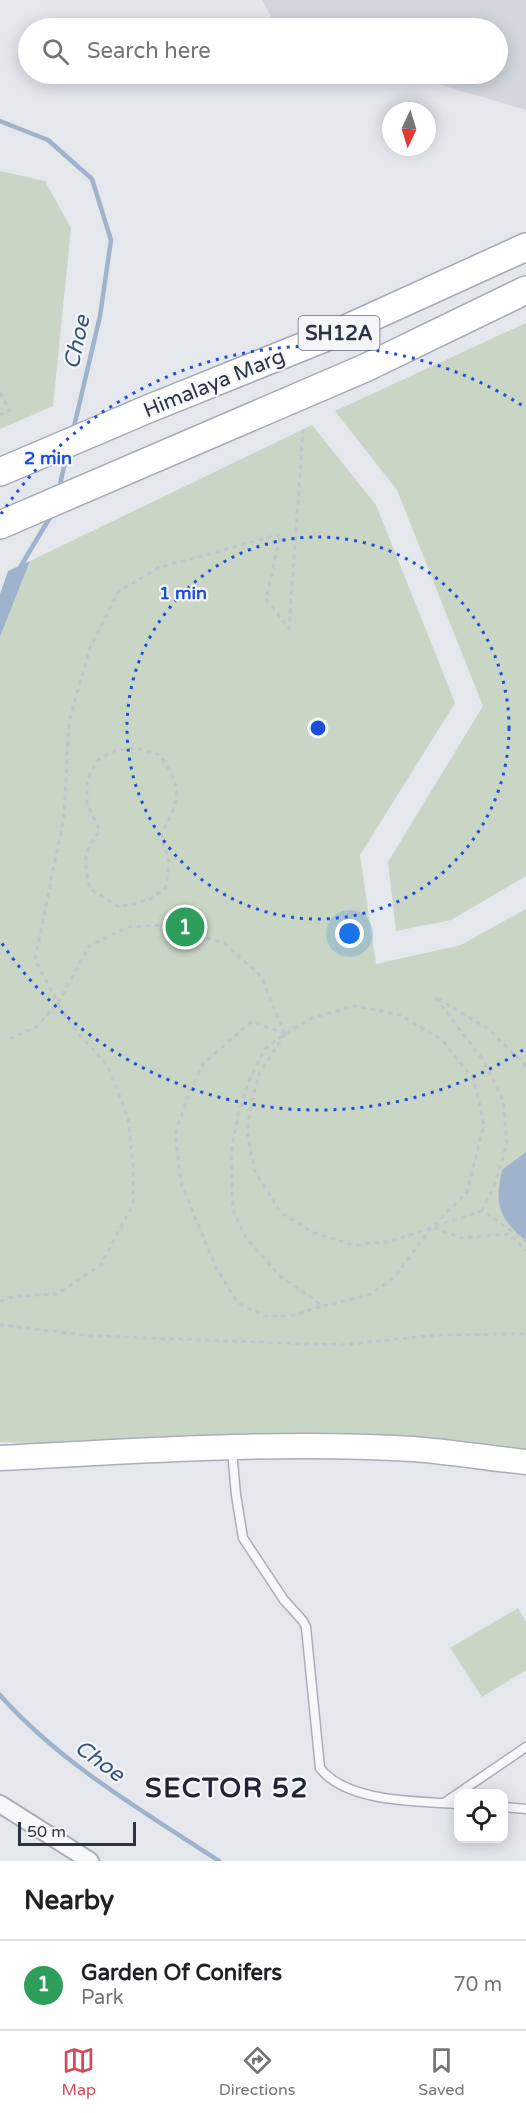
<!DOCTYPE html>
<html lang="en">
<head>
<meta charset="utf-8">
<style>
	:root { --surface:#fff; --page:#f2f2f2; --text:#202124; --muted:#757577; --line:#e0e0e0; --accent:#d1495b }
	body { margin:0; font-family:"Varela Round",sans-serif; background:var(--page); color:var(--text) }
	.controls { position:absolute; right:18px; bottom:18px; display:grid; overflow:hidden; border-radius:12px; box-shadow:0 3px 15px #0003 }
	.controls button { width:54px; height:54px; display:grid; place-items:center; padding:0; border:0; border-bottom:2px solid var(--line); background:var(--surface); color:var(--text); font:30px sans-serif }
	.compass { position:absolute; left:382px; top:102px; width:54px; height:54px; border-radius:50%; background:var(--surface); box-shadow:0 3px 15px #0003; rotate:184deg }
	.scale { position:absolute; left:18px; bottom:15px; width:118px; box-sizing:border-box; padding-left:6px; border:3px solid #2b3445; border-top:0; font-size:16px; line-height:21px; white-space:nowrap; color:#2b3445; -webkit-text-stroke:4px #f4f6f9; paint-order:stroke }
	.you { position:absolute; left:350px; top:934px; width:21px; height:21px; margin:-15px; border:4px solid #fff; border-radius:50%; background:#1a73e8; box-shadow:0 0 0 9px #1a73e833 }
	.badge { display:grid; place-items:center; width:39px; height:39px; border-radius:50%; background:var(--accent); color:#fff; font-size:20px; font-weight:700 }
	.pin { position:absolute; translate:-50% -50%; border:3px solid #fff; box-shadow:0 2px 6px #0006 }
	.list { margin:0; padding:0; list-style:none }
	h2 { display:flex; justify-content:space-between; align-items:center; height:78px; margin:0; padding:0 24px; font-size:26px }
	h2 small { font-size:20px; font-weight:400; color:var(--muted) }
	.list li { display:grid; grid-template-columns:39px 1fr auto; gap:18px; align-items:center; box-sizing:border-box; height:90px; padding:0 24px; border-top:2px solid var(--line) }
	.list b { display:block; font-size:22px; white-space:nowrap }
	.list p { margin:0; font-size:20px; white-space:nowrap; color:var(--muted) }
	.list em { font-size:20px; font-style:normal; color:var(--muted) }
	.icon { flex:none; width:33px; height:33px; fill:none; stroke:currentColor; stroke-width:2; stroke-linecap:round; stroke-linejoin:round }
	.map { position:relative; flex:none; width:526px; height:1861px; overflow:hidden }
	.search { position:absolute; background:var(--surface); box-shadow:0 3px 15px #0003; left:18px; right:18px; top:18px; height:66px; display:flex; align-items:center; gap:15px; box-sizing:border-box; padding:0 21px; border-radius:33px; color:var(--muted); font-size:22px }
	.sheet { height:168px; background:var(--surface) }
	nav { display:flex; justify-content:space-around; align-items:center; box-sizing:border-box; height:84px; border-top:2px solid var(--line); background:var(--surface); font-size:16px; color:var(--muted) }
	nav a { display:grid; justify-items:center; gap:3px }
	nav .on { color:var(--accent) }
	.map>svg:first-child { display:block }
	.built { fill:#d2d6de }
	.green { fill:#c9d6c5 }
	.water { fill:#9fb4cc }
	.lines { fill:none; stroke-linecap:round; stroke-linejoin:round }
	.stream { stroke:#9fb4cc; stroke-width:4.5 }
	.lane-casing { stroke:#a9aeb7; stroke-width:11 }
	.street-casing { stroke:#a9aeb7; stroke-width:20 }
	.secondary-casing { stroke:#a9aeb7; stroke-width:27 }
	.primary-casing { stroke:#a3abb8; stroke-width:30 }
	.path { stroke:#c2c5cb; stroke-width:3; stroke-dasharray:4.5 4.5; stroke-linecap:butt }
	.lane { stroke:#f7f8fa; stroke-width:8 }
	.street { stroke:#f7f8fa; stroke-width:16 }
	.secondary { stroke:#fff; stroke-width:24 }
	.primary { stroke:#fff; stroke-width:27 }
	.ring { fill:none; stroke:#1d4ed8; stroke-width:3; stroke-dasharray:3 6 }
	.labels { text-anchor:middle; stroke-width:4.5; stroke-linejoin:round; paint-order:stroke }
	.shield { fill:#f4f6f9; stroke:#676e7b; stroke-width:1.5 }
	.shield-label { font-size:20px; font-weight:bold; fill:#2b3445 }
	.street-label { font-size:21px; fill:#2b3445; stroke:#f4f6f9 }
	.water-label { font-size:22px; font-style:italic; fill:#34527a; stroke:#f4f6f9 }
	.district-label { font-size:27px; font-weight:bold; letter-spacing:1.5px; fill:#1d2536; stroke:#f4f6f9 }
	.centre { fill:#1d4ed8; stroke:#f4f6f9; stroke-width:3 }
	.ring-label { font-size:18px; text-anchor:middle; font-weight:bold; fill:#1d4ed8; stroke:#f4f6f9; stroke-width:4.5; stroke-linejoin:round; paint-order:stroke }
</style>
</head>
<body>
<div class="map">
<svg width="526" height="1861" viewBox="0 0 526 1861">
	<rect width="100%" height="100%" fill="#e4e7ec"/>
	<!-- built -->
	<path class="built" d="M262,0H526V110L404,74H498V28H277Z"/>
	<!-- green -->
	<path class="green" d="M0,171L45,181L71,228L53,406L0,429Z
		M526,323V876L451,920L396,931L388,862L483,706L397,490L335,411Z
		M312,425L376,505L455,703L360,855L376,964L461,945L526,909V1457L0,1442V637L30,561Z
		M518,1608L526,1622V1670L482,1697L450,1648Z"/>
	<!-- water -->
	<path class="water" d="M30,561L0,637V638V594L8,571Z
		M526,1152V1241C499,1218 494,1205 502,1170Z"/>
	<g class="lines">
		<!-- stream -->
		<path class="stream" d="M0,121L48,140L92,179L111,240L100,316L73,431
			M59,489L67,453
			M19,569L52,514
			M0,1695C61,1764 143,1811 219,1861"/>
		<defs>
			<path id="lane" d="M232,1451L236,1495L243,1538L284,1600L303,1621L306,1627L320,1768C347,1803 418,1801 458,1804
				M444,1803L526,1747
				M504,1807L526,1809"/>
			<path id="street" d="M0,1804L90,1861"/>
			<path id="secondary" d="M0,1458C137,1451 276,1441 413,1449C451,1452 488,1458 526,1462"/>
			<path id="primary" d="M0,472L148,409L339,332L526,247
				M0,525L365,368L526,290"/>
		</defs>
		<!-- lane casing -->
		<use href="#lane" class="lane-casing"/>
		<!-- street casing -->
		<use href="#street" class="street-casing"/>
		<!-- secondary casing -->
		<use href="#secondary" class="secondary-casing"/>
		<!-- primary casing -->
		<use href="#primary" class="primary-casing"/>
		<!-- path -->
		<path class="path" d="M0,393L10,410L0,415
			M138,748L160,755C184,792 180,797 161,835L169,861L166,887L149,900L119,907L90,889C84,862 82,853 100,831L87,804V780L98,760L116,750Z
			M285,1034L260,1072L252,1100L247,1129L254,1169L280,1212L312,1232L353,1245L393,1241L432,1227L467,1192L484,1124L474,1080L442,1040L400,1015L355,1006L312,1018L285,1034L265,1049L249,1081L238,1114L231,1154L233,1210L246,1238L280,1276L323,1306L369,1295L394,1278L432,1227L482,1211L526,1241
			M285,1034L261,976L224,943L166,925L127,927L89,946L58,1003L35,960L64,816L69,722L90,648L118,592L158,568L281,534L266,599L289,629L303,430
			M285,1034L252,1021L204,1063L190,1091L175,1134L181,1183L216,1268L238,1303L265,1316H291L323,1306
			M482,1211L494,1186L507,1144L503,1100L484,1061L435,997L487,1028L526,1066
			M434,1228L462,1238L509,1234L526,1250
			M0,1301L15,1296L57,1294L101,1265L133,1204V1165L128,1118L108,1066L71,1025L58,1003L36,1027L5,1041
			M0,1323L2,1325L92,1336L342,1345L436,1335L526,1334"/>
		<!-- lane -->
		<use href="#lane" class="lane"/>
		<!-- street -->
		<use href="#street" class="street"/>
		<!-- secondary -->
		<use href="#secondary" class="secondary"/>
		<!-- primary -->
		<use href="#primary" class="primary"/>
	</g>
	<!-- distance rings -->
	<g class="ring">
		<circle cx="318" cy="728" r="191"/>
		<path d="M523 1050A382 382 0 0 1 1 942M1 514A382 382 0 0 1 523 406"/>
	</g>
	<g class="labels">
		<!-- shield labels -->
		<rect class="shield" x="298.5" y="316" width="81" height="34" rx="4.5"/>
		<g class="shield-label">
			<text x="339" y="340">SH12A</text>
		</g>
		<!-- street labels -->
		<g class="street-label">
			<text transform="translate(214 383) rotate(-22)" y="7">Himalaya Marg</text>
		</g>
		<!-- water labels -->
		<g class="water-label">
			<text transform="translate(76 342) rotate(-77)" y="8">Choe</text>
			<text transform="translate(100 1760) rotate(36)" y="8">Choe</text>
		</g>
		<!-- district labels -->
		<g class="district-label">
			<text x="227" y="1797">SECTOR 52</text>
		</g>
	</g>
	<circle cx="318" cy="728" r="9" class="centre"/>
	<g class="ring-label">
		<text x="48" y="464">2 min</text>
		<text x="183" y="599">1 min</text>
	</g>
</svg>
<div class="controls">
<button><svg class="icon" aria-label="locate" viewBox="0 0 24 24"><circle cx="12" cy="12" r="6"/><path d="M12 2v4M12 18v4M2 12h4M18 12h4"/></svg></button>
</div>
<svg class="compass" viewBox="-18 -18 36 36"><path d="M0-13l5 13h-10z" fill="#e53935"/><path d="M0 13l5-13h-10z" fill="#757577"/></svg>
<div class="scale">50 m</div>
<div class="you"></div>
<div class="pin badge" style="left:185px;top:927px;background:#2e9e5b">1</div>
<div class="search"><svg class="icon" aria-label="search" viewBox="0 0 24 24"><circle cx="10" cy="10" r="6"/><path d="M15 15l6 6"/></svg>Search here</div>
</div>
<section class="sheet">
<h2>Nearby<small></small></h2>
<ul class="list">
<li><span class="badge" style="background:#2e9e5b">1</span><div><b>Garden Of Conifers</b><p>Park</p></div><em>70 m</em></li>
</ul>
</section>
<nav>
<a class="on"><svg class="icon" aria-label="map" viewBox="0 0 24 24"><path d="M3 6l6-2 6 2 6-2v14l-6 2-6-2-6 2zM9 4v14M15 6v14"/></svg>Map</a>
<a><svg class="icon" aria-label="directions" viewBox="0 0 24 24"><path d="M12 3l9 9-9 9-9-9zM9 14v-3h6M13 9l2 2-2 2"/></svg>Directions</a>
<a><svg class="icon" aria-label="saved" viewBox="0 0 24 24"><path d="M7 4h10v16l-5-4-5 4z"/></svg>Saved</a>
</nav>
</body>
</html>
